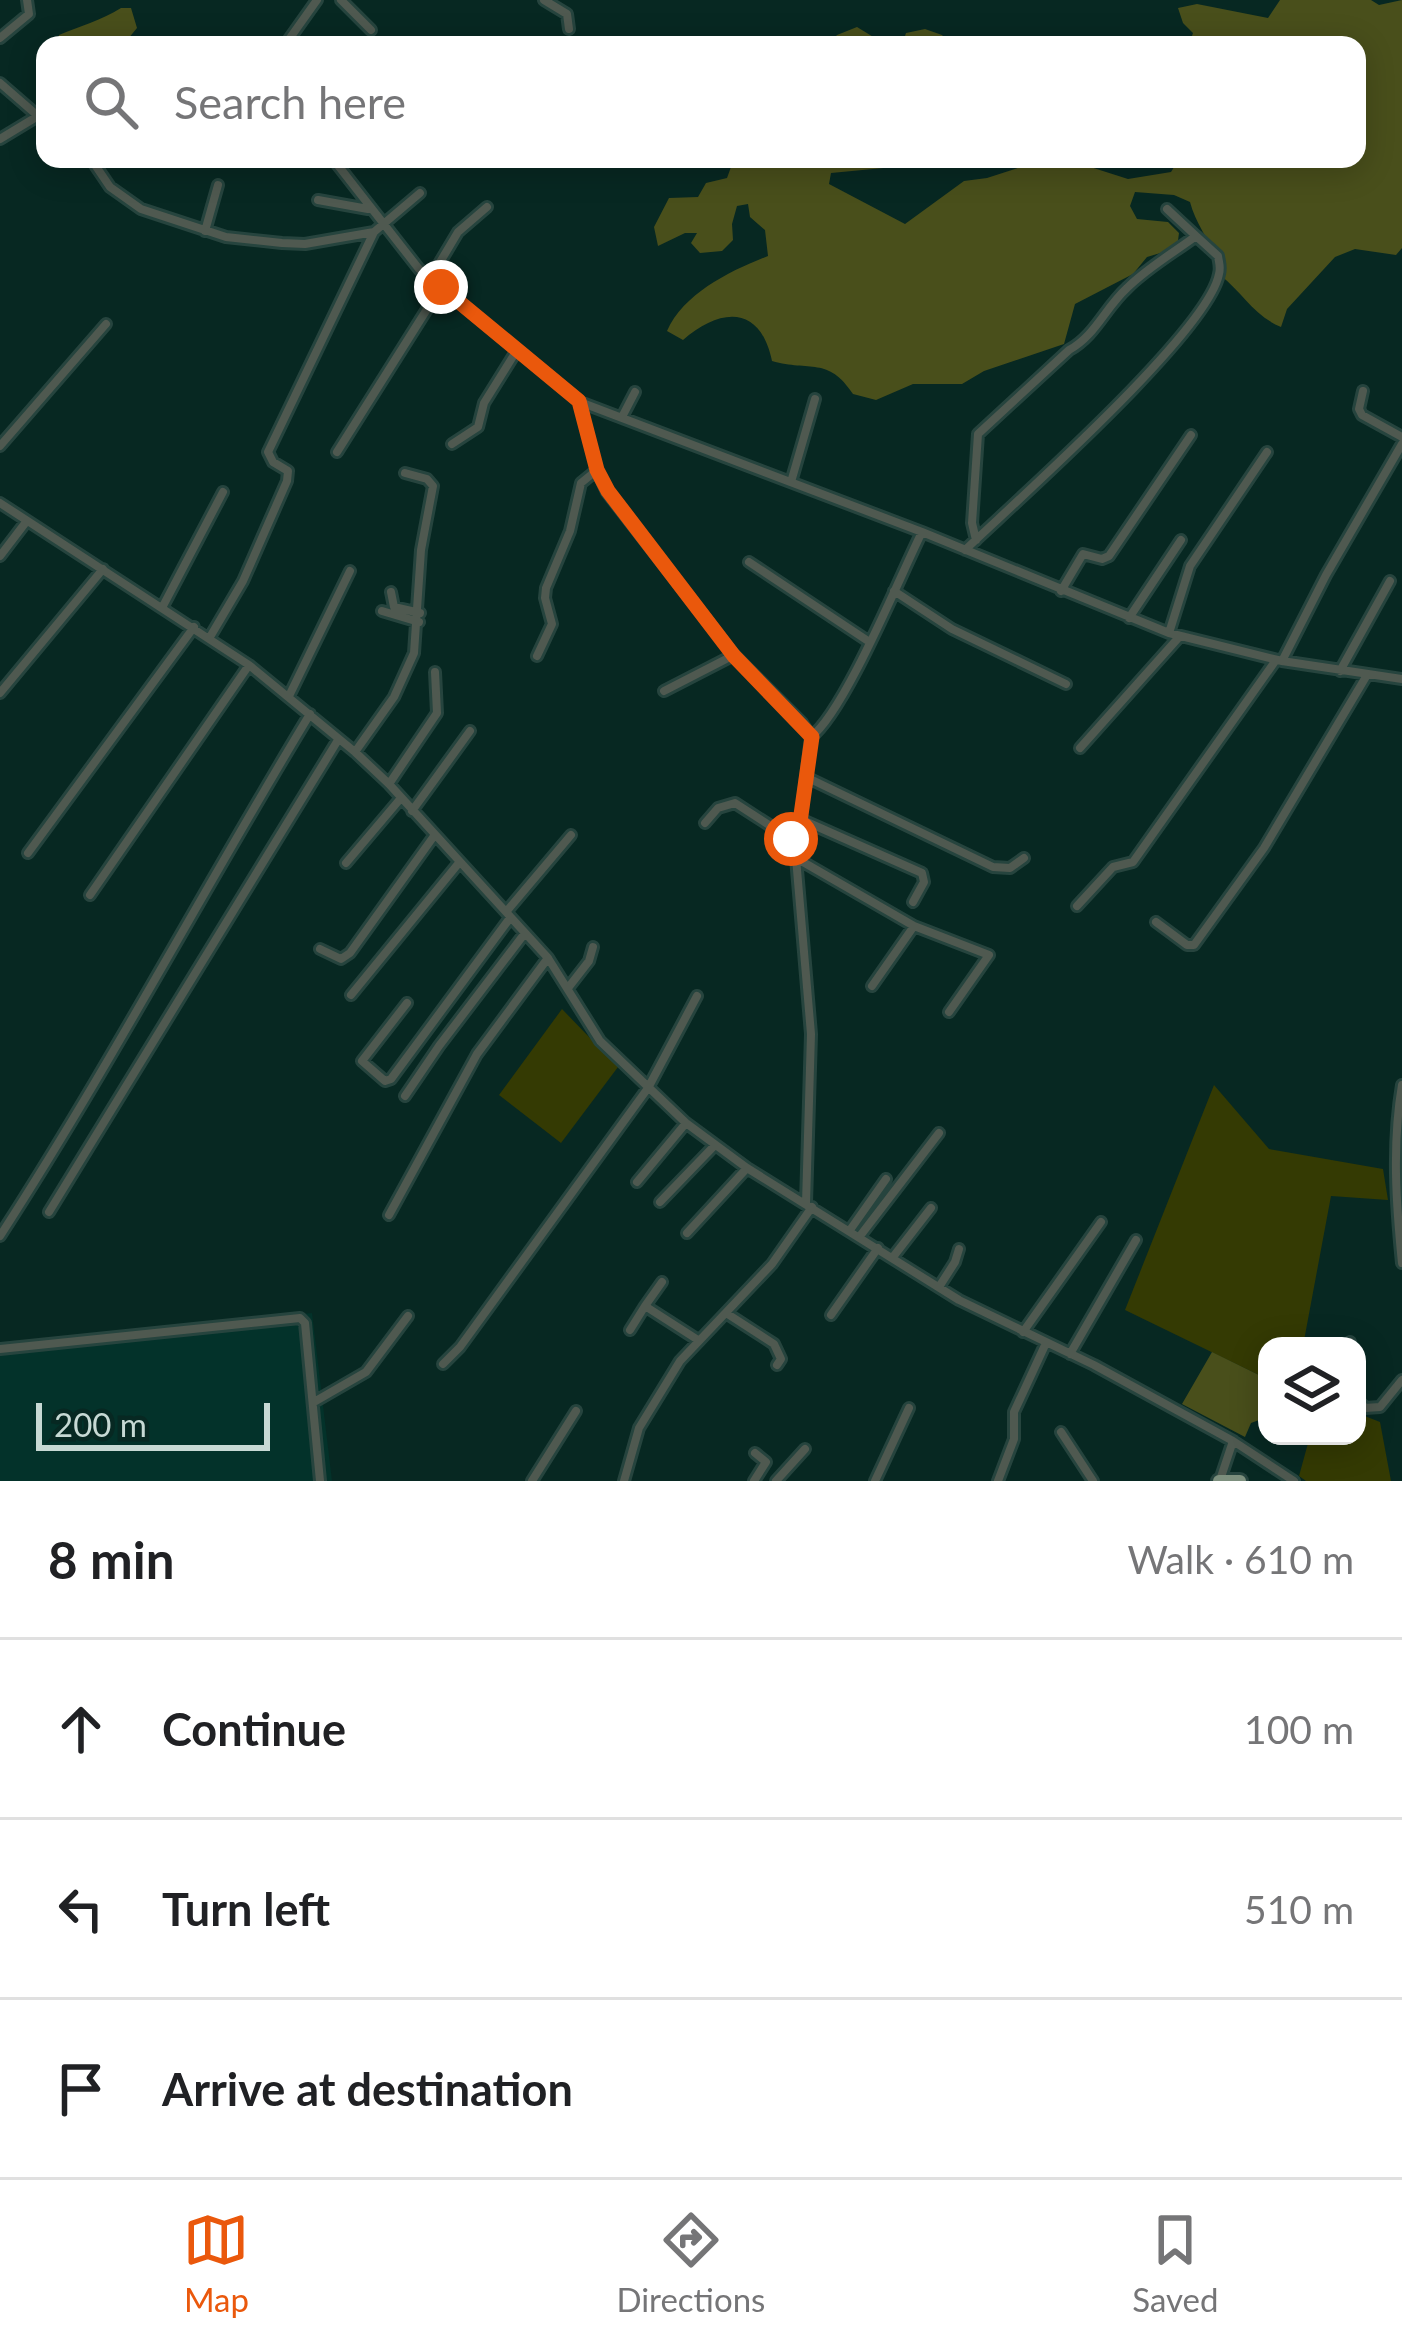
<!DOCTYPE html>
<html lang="en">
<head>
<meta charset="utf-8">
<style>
	:root { --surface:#fff; --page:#f6f6f6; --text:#202124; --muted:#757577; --line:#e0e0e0; --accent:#ea580c }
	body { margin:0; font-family:Lato,sans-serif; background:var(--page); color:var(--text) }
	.controls { position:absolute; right:36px; bottom:36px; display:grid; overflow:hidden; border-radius:24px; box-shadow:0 6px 30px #0003 }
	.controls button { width:108px; height:108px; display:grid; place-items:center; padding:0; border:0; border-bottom:3px solid var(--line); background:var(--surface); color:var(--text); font:60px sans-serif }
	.scale { position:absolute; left:36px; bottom:30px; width:234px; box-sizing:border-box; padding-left:12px; border:6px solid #c7d9d4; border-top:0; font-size:33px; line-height:42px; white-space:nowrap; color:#c7d9d4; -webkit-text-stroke:9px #072822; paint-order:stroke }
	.stop { position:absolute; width:36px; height:36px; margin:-27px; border:9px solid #ea580c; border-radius:50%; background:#fff }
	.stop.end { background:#ea580c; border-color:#fff; box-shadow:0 3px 12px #0008 }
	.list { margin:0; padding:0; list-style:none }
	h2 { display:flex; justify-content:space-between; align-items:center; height:156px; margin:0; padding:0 48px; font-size:51px }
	h2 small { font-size:39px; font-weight:400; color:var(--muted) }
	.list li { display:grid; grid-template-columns:78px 1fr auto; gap:36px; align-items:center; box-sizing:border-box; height:180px; padding:0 48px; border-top:3px solid var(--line) }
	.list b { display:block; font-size:45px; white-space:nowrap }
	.list em { font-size:39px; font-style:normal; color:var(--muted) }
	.icon { flex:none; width:66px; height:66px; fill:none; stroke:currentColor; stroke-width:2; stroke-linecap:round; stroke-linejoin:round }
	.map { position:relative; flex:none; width:1402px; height:1481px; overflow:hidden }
	.search { position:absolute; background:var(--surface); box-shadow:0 6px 30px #0003; left:36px; right:36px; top:36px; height:132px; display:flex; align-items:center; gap:30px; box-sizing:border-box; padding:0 42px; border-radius:24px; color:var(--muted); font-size:45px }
	.sheet { height:696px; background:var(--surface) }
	nav { display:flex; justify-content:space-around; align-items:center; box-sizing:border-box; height:168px; border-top:3px solid var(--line); background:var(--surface); font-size:33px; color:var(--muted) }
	nav a { display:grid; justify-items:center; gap:6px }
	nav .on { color:var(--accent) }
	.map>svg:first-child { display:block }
	.built { fill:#03322a }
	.green { fill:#343a03 }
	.forest { fill:#494f1b }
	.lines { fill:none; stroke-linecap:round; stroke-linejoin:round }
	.minor-casing { stroke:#26443e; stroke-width:14 }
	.primary-casing { stroke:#26443e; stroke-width:18 }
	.minor { stroke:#4f5950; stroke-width:8 }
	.primary { stroke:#7c8f7d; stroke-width:12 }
	.route { stroke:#ea580c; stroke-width:15 }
</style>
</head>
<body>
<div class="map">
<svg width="1402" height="1481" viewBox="0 0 1402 1481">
	<rect width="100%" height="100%" fill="#072822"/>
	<!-- built -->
	<path class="built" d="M312,1313L332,1481H0V1346Z"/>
	<!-- green -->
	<path class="green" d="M562,1009L618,1067L561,1143L499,1095Z
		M1214,1085L1269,1149L1383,1169L1388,1200L1331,1196L1303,1346H1267V1379L1125,1310Z
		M1357,1413L1380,1422L1391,1481H1306L1299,1476L1310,1436H1357Z"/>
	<!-- forest -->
	<path class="forest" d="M1280,0H1371L1379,5L1402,0V248L1396,255L1355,249L1335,257L1287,309L1281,327C1254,316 1243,293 1220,275C1216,246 1197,229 1190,202L1174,195L1135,192L1130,206L1137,219L1168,222L1179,233L1177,248L1147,257L1133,274L1075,304L1064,344L984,371L962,384H913L876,400L853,394C828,356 810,372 772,361C760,304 720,308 683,340L667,331C684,293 730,271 768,256L765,230L750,217L748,204L737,206L732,224L733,240L722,251L700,253L691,243L697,233H685L658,246L654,227L669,198L698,197L706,183L727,178L731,167L728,159H907L894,167L831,173L829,184L905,224L964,181L987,178L1024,166L1053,161L1081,164L1128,179L1171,172L1179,159H1357V45H1189L1193,33L1183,23L1178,8L1197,4L1268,18Z
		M121,8H131L137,28L123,45H57L59,35C80,26 102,20 121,8Z
		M857,27L875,38L877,45H828L837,35Z
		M925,29L942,35L951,45H902L906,33Z
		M1212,1352L1267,1379V1417L1251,1423L1245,1437L1182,1404Z"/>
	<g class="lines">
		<defs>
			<path id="minor" d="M341,0L371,30
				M544,0L567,14L569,29
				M0,38L29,14L27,0
				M285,45L317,0
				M0,83L38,116
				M0,139L38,116L45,121
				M91,159L110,187L141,209L226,237L282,243L305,244L374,232L420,193
				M333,159L419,269L579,401L597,470L607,492L734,655L802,723L811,737L796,858L811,1034L806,1203
				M318,200L368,209
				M205,231L218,185
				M430,279L458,232L487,207
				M1363,391L1359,409L1362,415L1402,437
				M580,402L922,532L1169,633L1282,661L1402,679
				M622,417L635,392
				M452,444L478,427L484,403L517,350
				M0,446L106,324
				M337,452L441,287
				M791,482L815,399
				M0,503L249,665L355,752L389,784L548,958L600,1041L686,1123L747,1168L959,1300L1094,1365L1233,1441L1220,1480
				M976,540L972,523L978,434L1069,350C1095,336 1105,308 1127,288C1147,268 1173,253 1196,236L1167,209
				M965,550C1015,502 1208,332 1219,274C1221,267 1219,263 1218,256L1196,236
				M0,556L26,522
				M749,562L868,641
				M894,591L952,629L1066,684
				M1061,591L1083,554L1102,559L1109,556L1191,435
				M391,592L394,607L420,613
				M163,606L223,492
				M382,611L419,622
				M1129,618L1181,540
				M1169,633L1190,566L1267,452
				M210,637L243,581L287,481L288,471L273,462L268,452L374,232
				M537,656L552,624L545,598L546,588L570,531L581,483L597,470
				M1282,661L1326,575L1402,444
				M1340,671L1390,581
				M664,691L734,655
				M0,693L103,569
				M289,696L350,571
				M811,737C845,711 900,576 922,532
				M1080,748L1180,636
				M355,752L394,697L414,653L421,550L433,486L427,479L405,473
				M806,777L993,867L1010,868L1024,858
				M389,784L437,713L435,672
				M412,811L470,731
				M800,819L922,873L924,882L913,902
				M705,823L718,808L735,803L797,843
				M28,853L194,627
				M796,858L914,926L989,955L949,1012
				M346,863L401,798
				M90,895L249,665
				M1077,906L1113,867L1133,862L1276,660
				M506,912L571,835
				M1156,922L1187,945H1194L1264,848L1367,675
				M320,949L341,959L350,953L434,836
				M872,986L914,926
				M568,988L589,961L593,947
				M351,995L458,864
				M407,1003L362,1061L385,1081L391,1079L510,918
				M1402,1085C1392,1144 1396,1203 1402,1263
				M405,1096L439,1046L525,933
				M637,1182L686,1123
				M660,1202L715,1145
				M49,1212L338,740
				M389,1215L477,1054L548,958
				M850,1230L886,1179
				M687,1233L747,1168
				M0,1236C110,1066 205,887 310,714
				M860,1236L939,1133
				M893,1257L931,1208
				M662,1282L645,1306L698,1340
				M939,1287L955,1262L959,1249
				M726,1313L774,1344L781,1359L777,1365
				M831,1315L878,1248
				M630,1330L645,1306
				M1023,1332L1101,1222
				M1350,1342L1351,1346
				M0,1349L300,1318L305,1323L320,1481
				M1070,1354L1136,1240
				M443,1364L460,1347L648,1088L697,996
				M1357,1376V1381
				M1357,1399L1365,1408L1380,1407L1402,1380
				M314,1402L366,1372L408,1316
				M1061,1432L1093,1481
				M1233,1441L1294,1481
				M532,1481L576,1411
				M624,1481L639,1428L680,1361L772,1264L812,1207
				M754,1481L766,1462L755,1453
				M776,1481L805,1449
				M875,1481L909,1408
				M998,1481L1014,1439V1412L1046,1343"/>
			<path id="primary" d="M1219,1481H1240"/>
		</defs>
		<!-- minor casing -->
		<use href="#minor" class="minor-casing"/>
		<!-- primary casing -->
		<use href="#primary" class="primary-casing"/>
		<!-- minor -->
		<use href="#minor" class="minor"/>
		<!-- primary -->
		<use href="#primary" class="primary"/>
	</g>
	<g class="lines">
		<!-- route -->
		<path class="route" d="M441,287L579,401L597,470L608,491L734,656L812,737L797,843L791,839"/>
	</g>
</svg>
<div class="controls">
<button><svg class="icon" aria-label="layers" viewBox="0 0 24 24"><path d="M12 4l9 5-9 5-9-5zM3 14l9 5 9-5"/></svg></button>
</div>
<div class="scale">200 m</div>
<div class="stop" style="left:791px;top:839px"></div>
<div class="stop end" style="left:441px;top:287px"></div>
<div class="search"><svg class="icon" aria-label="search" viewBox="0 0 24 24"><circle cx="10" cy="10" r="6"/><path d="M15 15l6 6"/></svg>Search here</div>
</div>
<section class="sheet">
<h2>8 min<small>Walk · 610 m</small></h2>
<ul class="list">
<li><svg class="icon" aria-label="ahead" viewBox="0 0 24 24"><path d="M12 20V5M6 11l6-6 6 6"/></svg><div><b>Continue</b></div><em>100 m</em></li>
<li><svg class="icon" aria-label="left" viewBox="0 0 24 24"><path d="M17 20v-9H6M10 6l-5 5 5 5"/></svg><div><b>Turn left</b></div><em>510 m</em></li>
<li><svg class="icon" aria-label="arrive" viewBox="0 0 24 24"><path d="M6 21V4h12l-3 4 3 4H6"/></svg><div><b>Arrive at destination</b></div></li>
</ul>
</section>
<nav>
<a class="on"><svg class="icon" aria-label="map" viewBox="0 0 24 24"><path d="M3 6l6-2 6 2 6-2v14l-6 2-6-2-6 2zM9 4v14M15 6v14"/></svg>Map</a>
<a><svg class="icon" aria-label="directions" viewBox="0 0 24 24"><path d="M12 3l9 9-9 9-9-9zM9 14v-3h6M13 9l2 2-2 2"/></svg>Directions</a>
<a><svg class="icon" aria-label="saved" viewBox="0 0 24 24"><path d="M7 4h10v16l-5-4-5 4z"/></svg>Saved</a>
</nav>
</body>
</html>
